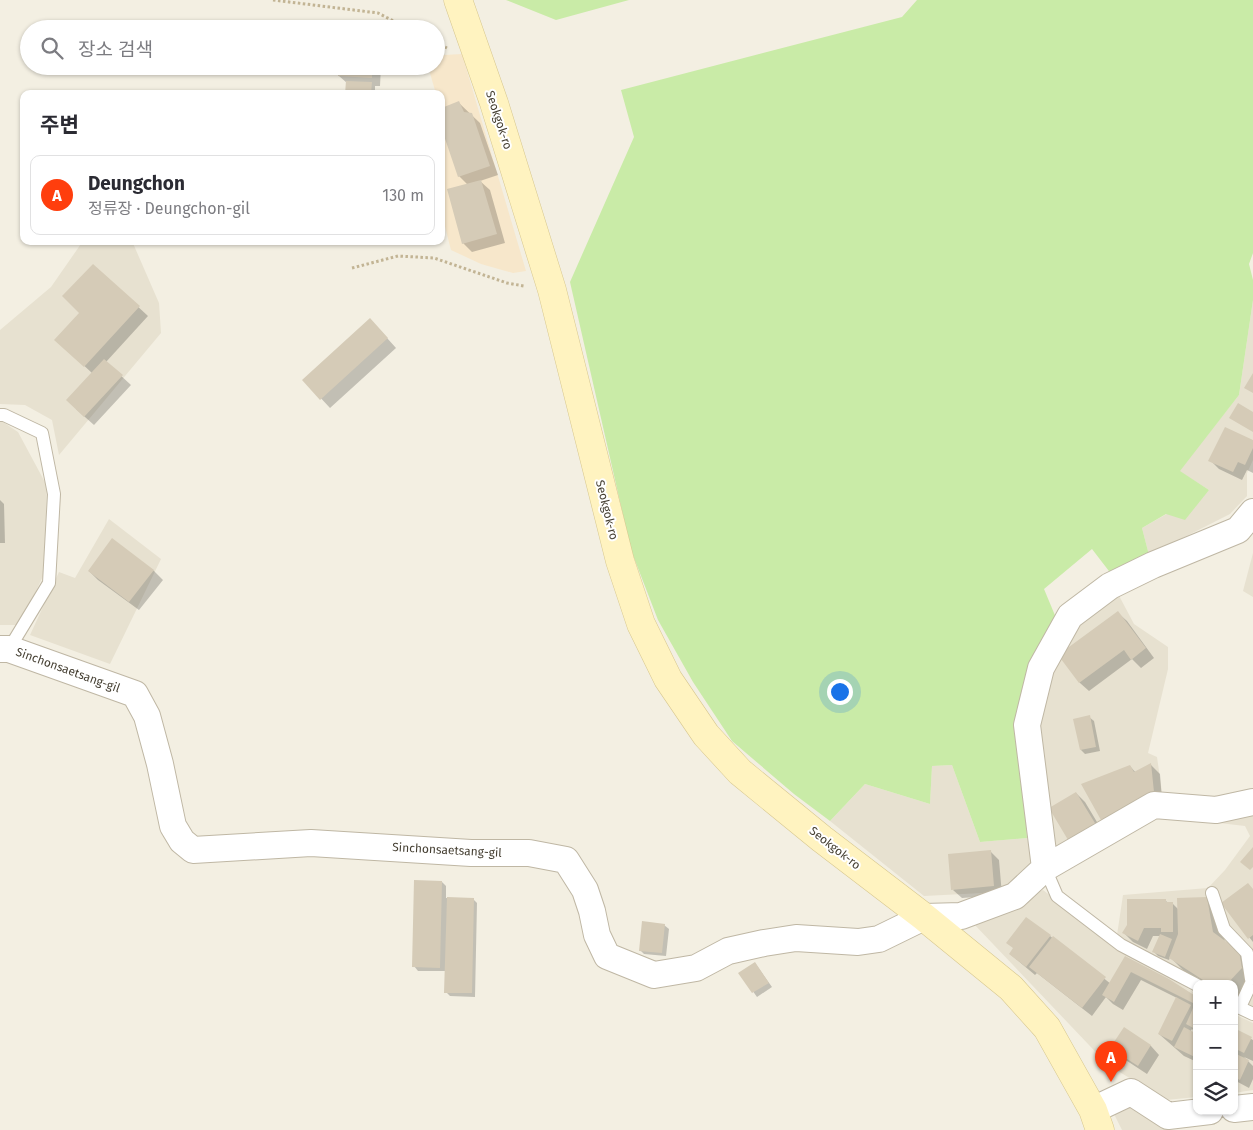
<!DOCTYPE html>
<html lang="ko">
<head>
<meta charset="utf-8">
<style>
	:root { --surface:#fff; --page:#f7f7f7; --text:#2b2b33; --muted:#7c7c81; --line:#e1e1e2; --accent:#ff3e0d }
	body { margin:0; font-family:"Fira Sans","Noto Sans KR",sans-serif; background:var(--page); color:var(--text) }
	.controls { position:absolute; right:15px; bottom:15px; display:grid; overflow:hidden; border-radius:10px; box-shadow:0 1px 4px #0004 }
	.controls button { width:45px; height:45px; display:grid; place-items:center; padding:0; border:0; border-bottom:1px solid var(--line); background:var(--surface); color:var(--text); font:25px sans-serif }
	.you { position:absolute; left:839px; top:691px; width:18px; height:18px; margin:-12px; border:4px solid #fff; border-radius:50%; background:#1a73e8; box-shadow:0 0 0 8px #1a73e833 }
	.badge { display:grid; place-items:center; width:32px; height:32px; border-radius:50%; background:var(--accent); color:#fff; font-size:16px; font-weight:700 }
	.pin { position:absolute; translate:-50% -41px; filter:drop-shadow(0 1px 2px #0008) }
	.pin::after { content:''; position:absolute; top:26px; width:18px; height:15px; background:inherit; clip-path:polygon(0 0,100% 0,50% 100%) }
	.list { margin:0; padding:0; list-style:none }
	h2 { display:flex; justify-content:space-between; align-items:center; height:65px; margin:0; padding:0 20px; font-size:21px }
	h2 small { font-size:16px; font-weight:400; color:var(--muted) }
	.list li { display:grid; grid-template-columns:32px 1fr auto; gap:15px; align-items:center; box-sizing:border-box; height:80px; margin:0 10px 10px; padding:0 10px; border:1px solid var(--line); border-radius:10px }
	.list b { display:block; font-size:19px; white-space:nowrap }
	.list p { margin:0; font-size:16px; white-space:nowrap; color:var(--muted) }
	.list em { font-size:16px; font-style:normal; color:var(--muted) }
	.icon { flex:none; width:28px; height:28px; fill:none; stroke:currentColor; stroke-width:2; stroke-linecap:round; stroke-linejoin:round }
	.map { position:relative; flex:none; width:1253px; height:1130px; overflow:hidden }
	.search { position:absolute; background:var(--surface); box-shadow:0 1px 4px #0004; left:20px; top:20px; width:425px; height:55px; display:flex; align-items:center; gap:12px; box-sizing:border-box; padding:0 18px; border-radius:28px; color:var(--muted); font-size:19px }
	.panel { position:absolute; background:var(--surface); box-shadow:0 1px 4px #0004; left:20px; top:90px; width:425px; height:155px; border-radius:10px }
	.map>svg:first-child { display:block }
	.residential { fill:#e7e1d0 }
	.commercial { fill:#f7e7cb }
	.green { fill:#c9eba7 }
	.shadow { fill:#0003 }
	.building { fill:#d5cbb7 }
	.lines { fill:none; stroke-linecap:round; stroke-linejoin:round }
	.lane-casing { stroke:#bfb7a4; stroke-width:14 }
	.street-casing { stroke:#bfb7a4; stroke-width:28 }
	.secondary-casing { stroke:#d7c78e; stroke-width:29 }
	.path { stroke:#c2b494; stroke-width:3; stroke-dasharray:2.5 2.5; stroke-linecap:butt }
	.lane { stroke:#fff; stroke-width:12 }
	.street { stroke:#fff; stroke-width:26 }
	.secondary { stroke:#fff3c0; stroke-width:28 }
	.labels { text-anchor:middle; stroke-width:4; stroke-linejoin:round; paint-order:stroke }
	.street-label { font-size:12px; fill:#453f32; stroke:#fff }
</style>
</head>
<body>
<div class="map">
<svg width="1253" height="1130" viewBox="0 0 1253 1130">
	<rect width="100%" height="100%" fill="#f3efe2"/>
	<!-- residential -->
	<path class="residential" d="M83,241H132L159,303L161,333L59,455L52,420L25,405L0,404V330L51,287Z
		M1253,300V460L1247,473V496L1230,514L1149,555L1142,528L1209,490L1179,471L1239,395Z
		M0,420L18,432L47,486L44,574L20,625H0Z
		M109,519L161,559L110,664L30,635L59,572L75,578Z
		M1253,553V597L1243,591Z
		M1116,590L1134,624L1168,647V669L1148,753L1157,757L1162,792L1057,854L1051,853L1034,724L1047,670L1077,622Z
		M952,765L980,842L1027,838L1034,867L1002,892L924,896L830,821L865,784L930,804L932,766Z
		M1253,804V1008L1234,999V984H1203L1117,935L1123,895L1208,888L1225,870L1250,836L1245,826L1211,822Z
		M1043,890L1118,948L1197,994V1097L1166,1100L1108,1065L973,923Z
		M1234,1014L1253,1023V1090L1234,1093Z
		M1128,1104L1163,1123L1170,1130H1122L1113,1112Z"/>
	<!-- commercial -->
	<path class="commercial" d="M436,52L444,55L462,54L526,271L513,273L481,264L451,250L441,211V94H436L428,66H436Z"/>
	<!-- green -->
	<path class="green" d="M506,0H629L556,20Z
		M917,0H1253V253L1249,264L1253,280V300L1239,395L1180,471L1209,490L1185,520L1166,514L1142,528L1149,555L1112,575L1092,549L1044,589L1059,625L1020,725L1027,838L980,842L952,765L932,766L930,804L865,784L830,821L794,794L732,741L693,682L658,620L631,550L570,282L634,137L621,90L902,17Z"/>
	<!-- shadow -->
	<path class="shadow" d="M339,66H381L380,86H375V94H346L347,83L339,76Z
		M459,103L480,123L498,175L480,181L490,190L505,243L472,252L463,243L468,185L459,176Z
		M93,265L148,316L106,362L131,385L94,425L76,409L92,373L65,348L81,313Z
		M379,329L396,348L330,408L304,380Z
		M1253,441V473L1247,470L1242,480L1219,469L1210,460Z
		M0,500L4,504L5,543H0Z
		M113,540L154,571L163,580L139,610L98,580L89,571Z
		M1118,613L1127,621L1154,658L1141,668L1132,659L1089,691L1080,683L1060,655Z
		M1089,717L1094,721L1100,751L1085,754L1081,750Z
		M1151,765L1160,774L1162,801L1111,828L1102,819L1130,766L1136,773Z
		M1076,793L1085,802L1106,837L1081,853Z
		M990,851L999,860L1002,895L962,898L953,890Z
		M442,882L446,886V898L473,899L477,903L475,997L450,996L446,992V971H418L414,966Z
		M1253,890V942L1223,904Z
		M1207,899L1220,912L1225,943L1238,952L1252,966L1237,1001L1234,1000V984H1204L1184,971L1170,957L1169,960L1158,956L1154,952L1160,936H1153L1147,949L1133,942L1124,933L1165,900L1169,904H1173L1179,910Z
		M664,925L669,929L666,956L644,954L640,950Z
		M1050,936L1111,984L1126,958L1197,999V1034L1192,1029L1190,1032L1197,1035V1062L1184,1056L1159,1034L1177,998L1141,980L1123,1010L1113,1004L1106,997L1092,1016L1037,973L1035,975L1010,954Z
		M755,963L772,987L757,997L740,973Z
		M1124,1029L1151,1046L1159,1055L1147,1074L1121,1057L1112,1048Z
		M1234,1030L1253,1040V1061L1244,1057L1253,1066V1079L1249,1088L1234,1080Z"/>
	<!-- building -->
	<path class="building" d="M338,66H372V78L338,76Z
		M346,81L372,82L371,94H345Z
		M459,101L464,112L472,113L490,166L458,177L441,127V118L444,107Z
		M481,180L497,234L462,244L447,189Z
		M93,264L140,306L84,367L54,340L79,313L62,296Z
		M370,318L388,338L320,400L302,380Z
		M104,359L123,375L84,417L66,400Z
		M1253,373V393L1244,388Z
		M1238,403L1253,412V432L1229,418Z
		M1225,427L1253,440V448L1245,465L1238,462L1233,472L1208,461Z
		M112,538L154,570L129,602L88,571Z
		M1118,611L1146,648L1131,660L1124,650L1079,683L1058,655Z
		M1090,715L1096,747L1080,750L1073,719Z
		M1151,763L1154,792L1101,820L1081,784L1130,765L1134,772Z
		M1076,792L1098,828L1071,845L1049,808Z
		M1253,847V867L1250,870L1240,862Z
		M991,850L994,886L951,890L948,854Z
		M414,880L442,881L440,968L412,967Z
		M1248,883L1253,889V935L1248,939L1221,903Z
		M447,897L474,898L472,993H444Z
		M1207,897L1213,932L1239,951L1242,968L1227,984H1212L1203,980L1169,958L1178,934L1177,898Z
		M1127,899H1166V902H1173V932H1161V928H1144L1138,941L1122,933L1127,925Z
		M1026,917L1051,935L1026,967L1009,954L1013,948L1006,943Z
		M642,921L665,924L662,953L639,951Z
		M1160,934L1172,939L1165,957L1152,952Z
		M1053,936L1106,977L1082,1008L1029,967Z
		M1125,956L1169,979L1197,997V1005L1131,972L1114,1002L1102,995Z
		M755,962L769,983L752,993L738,973Z
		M1176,997L1191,1005L1172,1041L1158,1034Z
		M1193,1008L1197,1010V1030L1186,1024Z
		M1124,1027L1151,1045L1138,1066L1110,1048Z
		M1184,1027L1197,1034V1058L1174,1047Z
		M1234,1028L1252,1037L1244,1053L1234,1048Z
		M1234,1053L1249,1060L1240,1080L1234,1077Z"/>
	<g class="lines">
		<defs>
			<path id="lane" d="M0,415H4L42,433L54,494L49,583L9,649
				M1045,868L1057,896L1121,945L1197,985
				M1212,893L1224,929L1247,953L1251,979
				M1234,1005L1253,1014
				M1240,1007L1253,979"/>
			<path id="street" d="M0,649H9L135,694L147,716L160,764L173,826L182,841L193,850L311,843L471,853H529L566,860L585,890L592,911L597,935L607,956L654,975L696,968L728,951L764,943L796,938L858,942L879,939L924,917L961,916L1015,896L1045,868L1154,805L1216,810L1253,802
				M1045,868L1027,725L1041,668L1070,616L1110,586L1153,565L1238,530L1253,512
				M1234,1109L1253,1107
				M1093,1110L1131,1092L1168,1116L1210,1111"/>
			<path id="secondary" d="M458,0L494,103L552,290L620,561L641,624L668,679L706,735L740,772L822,839L924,917L1011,988L1047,1028L1093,1110L1100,1130"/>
		</defs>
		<!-- lane casing -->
		<use href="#lane" class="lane-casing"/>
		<!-- street casing -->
		<use href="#street" class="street-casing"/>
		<!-- secondary casing -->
		<use href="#secondary" class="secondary-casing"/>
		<!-- path -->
		<path class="path" d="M273,0L378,13L409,29
			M436,43L447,48
			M352,268L398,256L434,258L507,283L524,286"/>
		<!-- lane -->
		<use href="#lane" class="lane"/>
		<!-- street -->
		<use href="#street" class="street"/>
		<!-- secondary -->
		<use href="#secondary" class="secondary"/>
	</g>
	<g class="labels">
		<!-- street labels -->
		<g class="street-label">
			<text transform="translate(499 120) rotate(72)" y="4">Seokgok-ro</text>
			<text transform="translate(607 510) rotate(76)" y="4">Seokgok-ro</text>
			<text transform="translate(68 670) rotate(20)" y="4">Sinchonsaetsang-gil</text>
			<text transform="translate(835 848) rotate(38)" y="4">Seokgok-ro</text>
			<text transform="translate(447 850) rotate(3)" y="4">Sinchonsaetsang-gil</text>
		</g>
	</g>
</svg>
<div class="controls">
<button>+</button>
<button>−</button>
<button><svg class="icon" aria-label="layers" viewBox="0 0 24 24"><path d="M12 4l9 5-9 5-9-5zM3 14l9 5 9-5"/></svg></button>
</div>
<div class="you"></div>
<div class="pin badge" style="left:1111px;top:1082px">A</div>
<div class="search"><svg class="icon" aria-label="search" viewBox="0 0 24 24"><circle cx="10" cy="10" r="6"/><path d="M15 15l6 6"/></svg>장소 검색</div>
<section class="panel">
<h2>주변<small></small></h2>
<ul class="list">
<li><span class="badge">A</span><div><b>Deungchon</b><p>정류장 · Deungchon-gil</p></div><em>130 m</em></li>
</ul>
</section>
</div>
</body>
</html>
